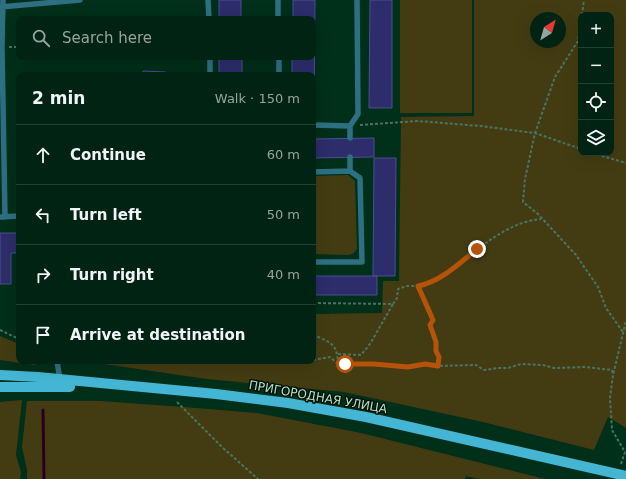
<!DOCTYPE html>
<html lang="en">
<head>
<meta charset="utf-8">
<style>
	:root { --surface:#002314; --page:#0e2f22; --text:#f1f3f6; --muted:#95a4a0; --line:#224034 }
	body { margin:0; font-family:"DejaVu Sans",sans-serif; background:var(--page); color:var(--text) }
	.controls { position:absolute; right:12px; top:12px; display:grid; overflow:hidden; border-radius:8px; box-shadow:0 4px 16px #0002 }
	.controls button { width:36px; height:36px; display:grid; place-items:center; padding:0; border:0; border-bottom:1px solid var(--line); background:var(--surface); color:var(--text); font:20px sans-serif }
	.compass { position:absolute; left:530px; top:12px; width:36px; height:36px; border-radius:50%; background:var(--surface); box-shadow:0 4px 16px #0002; rotate:37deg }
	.stop { position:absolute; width:12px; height:12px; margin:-9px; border:3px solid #b45309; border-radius:50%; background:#fff }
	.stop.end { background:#b45309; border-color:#fff; box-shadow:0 1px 4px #0008 }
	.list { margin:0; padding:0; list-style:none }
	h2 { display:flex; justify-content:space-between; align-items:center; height:52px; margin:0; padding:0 16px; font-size:17px }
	h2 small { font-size:13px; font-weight:400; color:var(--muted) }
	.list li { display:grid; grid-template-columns:26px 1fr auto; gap:12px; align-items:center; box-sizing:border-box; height:60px; padding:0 16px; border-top:1px solid var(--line) }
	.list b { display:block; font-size:15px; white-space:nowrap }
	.list em { font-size:13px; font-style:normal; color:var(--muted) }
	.icon { flex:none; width:22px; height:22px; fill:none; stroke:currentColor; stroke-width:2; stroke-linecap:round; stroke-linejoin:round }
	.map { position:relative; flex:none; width:626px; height:479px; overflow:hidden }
	.search { position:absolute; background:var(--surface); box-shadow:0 4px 16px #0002; left:16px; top:16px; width:300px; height:44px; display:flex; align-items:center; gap:10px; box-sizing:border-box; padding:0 14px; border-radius:8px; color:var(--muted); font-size:15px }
	.panel { position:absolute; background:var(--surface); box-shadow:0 4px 16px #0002; left:16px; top:72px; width:300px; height:292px; border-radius:8px }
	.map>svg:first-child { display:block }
	.green { fill:#433c13; fill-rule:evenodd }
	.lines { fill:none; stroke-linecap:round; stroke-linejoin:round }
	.stream { stroke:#290120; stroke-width:3 }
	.building { fill:#2c2d6a; stroke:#4a4f8f }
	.path { stroke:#49755f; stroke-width:2; stroke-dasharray:3 2; stroke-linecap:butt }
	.lane { stroke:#2d7082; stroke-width:5.5 }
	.primary { stroke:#44b6d4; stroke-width:10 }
	.route { stroke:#b45309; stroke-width:5 }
	.labels { text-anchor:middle; stroke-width:3; stroke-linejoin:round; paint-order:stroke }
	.street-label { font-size:12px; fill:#b6ddc5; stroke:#001408 }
</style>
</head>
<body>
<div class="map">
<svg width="626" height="479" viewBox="0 0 626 479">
	<rect width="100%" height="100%" fill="#002f1a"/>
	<!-- green -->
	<path class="green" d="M400,0H472V113H400Z
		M474,0H626V428L608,417L594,450L483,422L344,392L207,379L83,361H313V314L382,313L383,281H399L401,117L474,116ZM581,15H611V153H581ZM536,18H560V42H536Z
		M348,175L355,181L357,249L354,253L349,255L313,254V176Z
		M0,336L19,344V361H36L35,365L0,360Z
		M22,400L16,455L21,472L20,479H0V402Z
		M27,401H100L184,407L257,413L361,433L545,479H479L466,476L465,479H27V470L22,447Z"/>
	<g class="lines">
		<!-- stream -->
		<path class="stream" d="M43,410L44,479"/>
	</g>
	<!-- building -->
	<path class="building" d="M219,0H241V19H219Z
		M293,0H315L314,109H313V75H292V57H313V19H293Z
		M370,0H392V108H369Z
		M41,17H188V19H41Z
		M219,57H242V75H219Z
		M143,71L166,72V75H143Z
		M374,138V157L313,158V139Z
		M374,158H396L395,276H373Z
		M0,233H19V253H11V284H0Z
		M313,276H377V295H313Z"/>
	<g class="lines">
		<!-- path -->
		<path class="path" d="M582,15L584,0
			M581,21L578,41L555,77L535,133L525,179L523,202L538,214L576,255L598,287L606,308L623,332
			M9,47H19
			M360,125L418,121L480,126L535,133L581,149
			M592,153L626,163
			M418,286C432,284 441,276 453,268C480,248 507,222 541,219
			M313,303L393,304L397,298L398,289L407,286H418L433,320L430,325L436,342V351L439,357L438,366
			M0,330L19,339
			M313,334C330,344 337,341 338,364H374L408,367L425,364L438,366L476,365L484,370L498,368H508L521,364L543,365L554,368L585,367L612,370L613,375
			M338,354L361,355L370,344L393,304
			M313,360L330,357L338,364
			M177,402L222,447L258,479
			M621,464L625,452L612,430L610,398L613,375L626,321"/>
		<!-- lane -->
		<path class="lane" d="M3,0L2,47L5,217
			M208,0L209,19
			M278,0V19
			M0,7L80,0
			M210,57V75
			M279,57V75
			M313,125L350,126V138
			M350,126L358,114L357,0
			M350,171V157
			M313,172L350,171L360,178L362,262H313
			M0,217L19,216
			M57,361L60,380"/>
		<!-- primary -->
		<path class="primary" d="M0,375L38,377L216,394L288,403L366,417L626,476
			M0,387H70"/>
	</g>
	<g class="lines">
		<!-- route -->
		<path class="route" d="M345,364H374L408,367L425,364L438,366L439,357L436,351V342L430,325L433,320L418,286C440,282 460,263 477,249"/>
	</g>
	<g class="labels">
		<!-- street labels -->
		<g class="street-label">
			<text transform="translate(318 397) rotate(10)" y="4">ПРИГОРОДНАЯ УЛИЦА</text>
		</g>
	</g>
</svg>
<div class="controls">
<button>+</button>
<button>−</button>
<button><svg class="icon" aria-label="locate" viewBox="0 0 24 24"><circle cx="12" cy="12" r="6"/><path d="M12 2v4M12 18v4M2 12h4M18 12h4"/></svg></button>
<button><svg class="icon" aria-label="layers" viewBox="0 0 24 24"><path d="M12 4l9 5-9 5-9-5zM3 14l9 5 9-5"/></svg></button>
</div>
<svg class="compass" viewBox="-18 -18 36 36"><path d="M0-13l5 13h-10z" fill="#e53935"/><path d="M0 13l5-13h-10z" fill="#95a4a0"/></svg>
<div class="stop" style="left:345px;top:364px"></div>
<div class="stop end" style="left:477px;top:249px"></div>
<div class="search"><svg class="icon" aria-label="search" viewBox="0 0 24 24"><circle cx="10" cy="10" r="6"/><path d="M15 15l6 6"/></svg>Search here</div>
<section class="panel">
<h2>2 min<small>Walk · 150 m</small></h2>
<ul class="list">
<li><svg class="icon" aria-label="ahead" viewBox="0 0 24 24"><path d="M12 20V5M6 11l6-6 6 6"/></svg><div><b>Continue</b></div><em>60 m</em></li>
<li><svg class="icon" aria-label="left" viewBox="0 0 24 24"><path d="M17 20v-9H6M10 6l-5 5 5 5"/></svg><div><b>Turn left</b></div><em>50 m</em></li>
<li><svg class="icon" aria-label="right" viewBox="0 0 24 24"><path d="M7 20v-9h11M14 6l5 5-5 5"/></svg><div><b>Turn right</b></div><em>40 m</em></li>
<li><svg class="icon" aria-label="arrive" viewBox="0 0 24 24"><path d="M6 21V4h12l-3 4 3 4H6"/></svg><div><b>Arrive at destination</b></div></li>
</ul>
</section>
</div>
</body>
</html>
